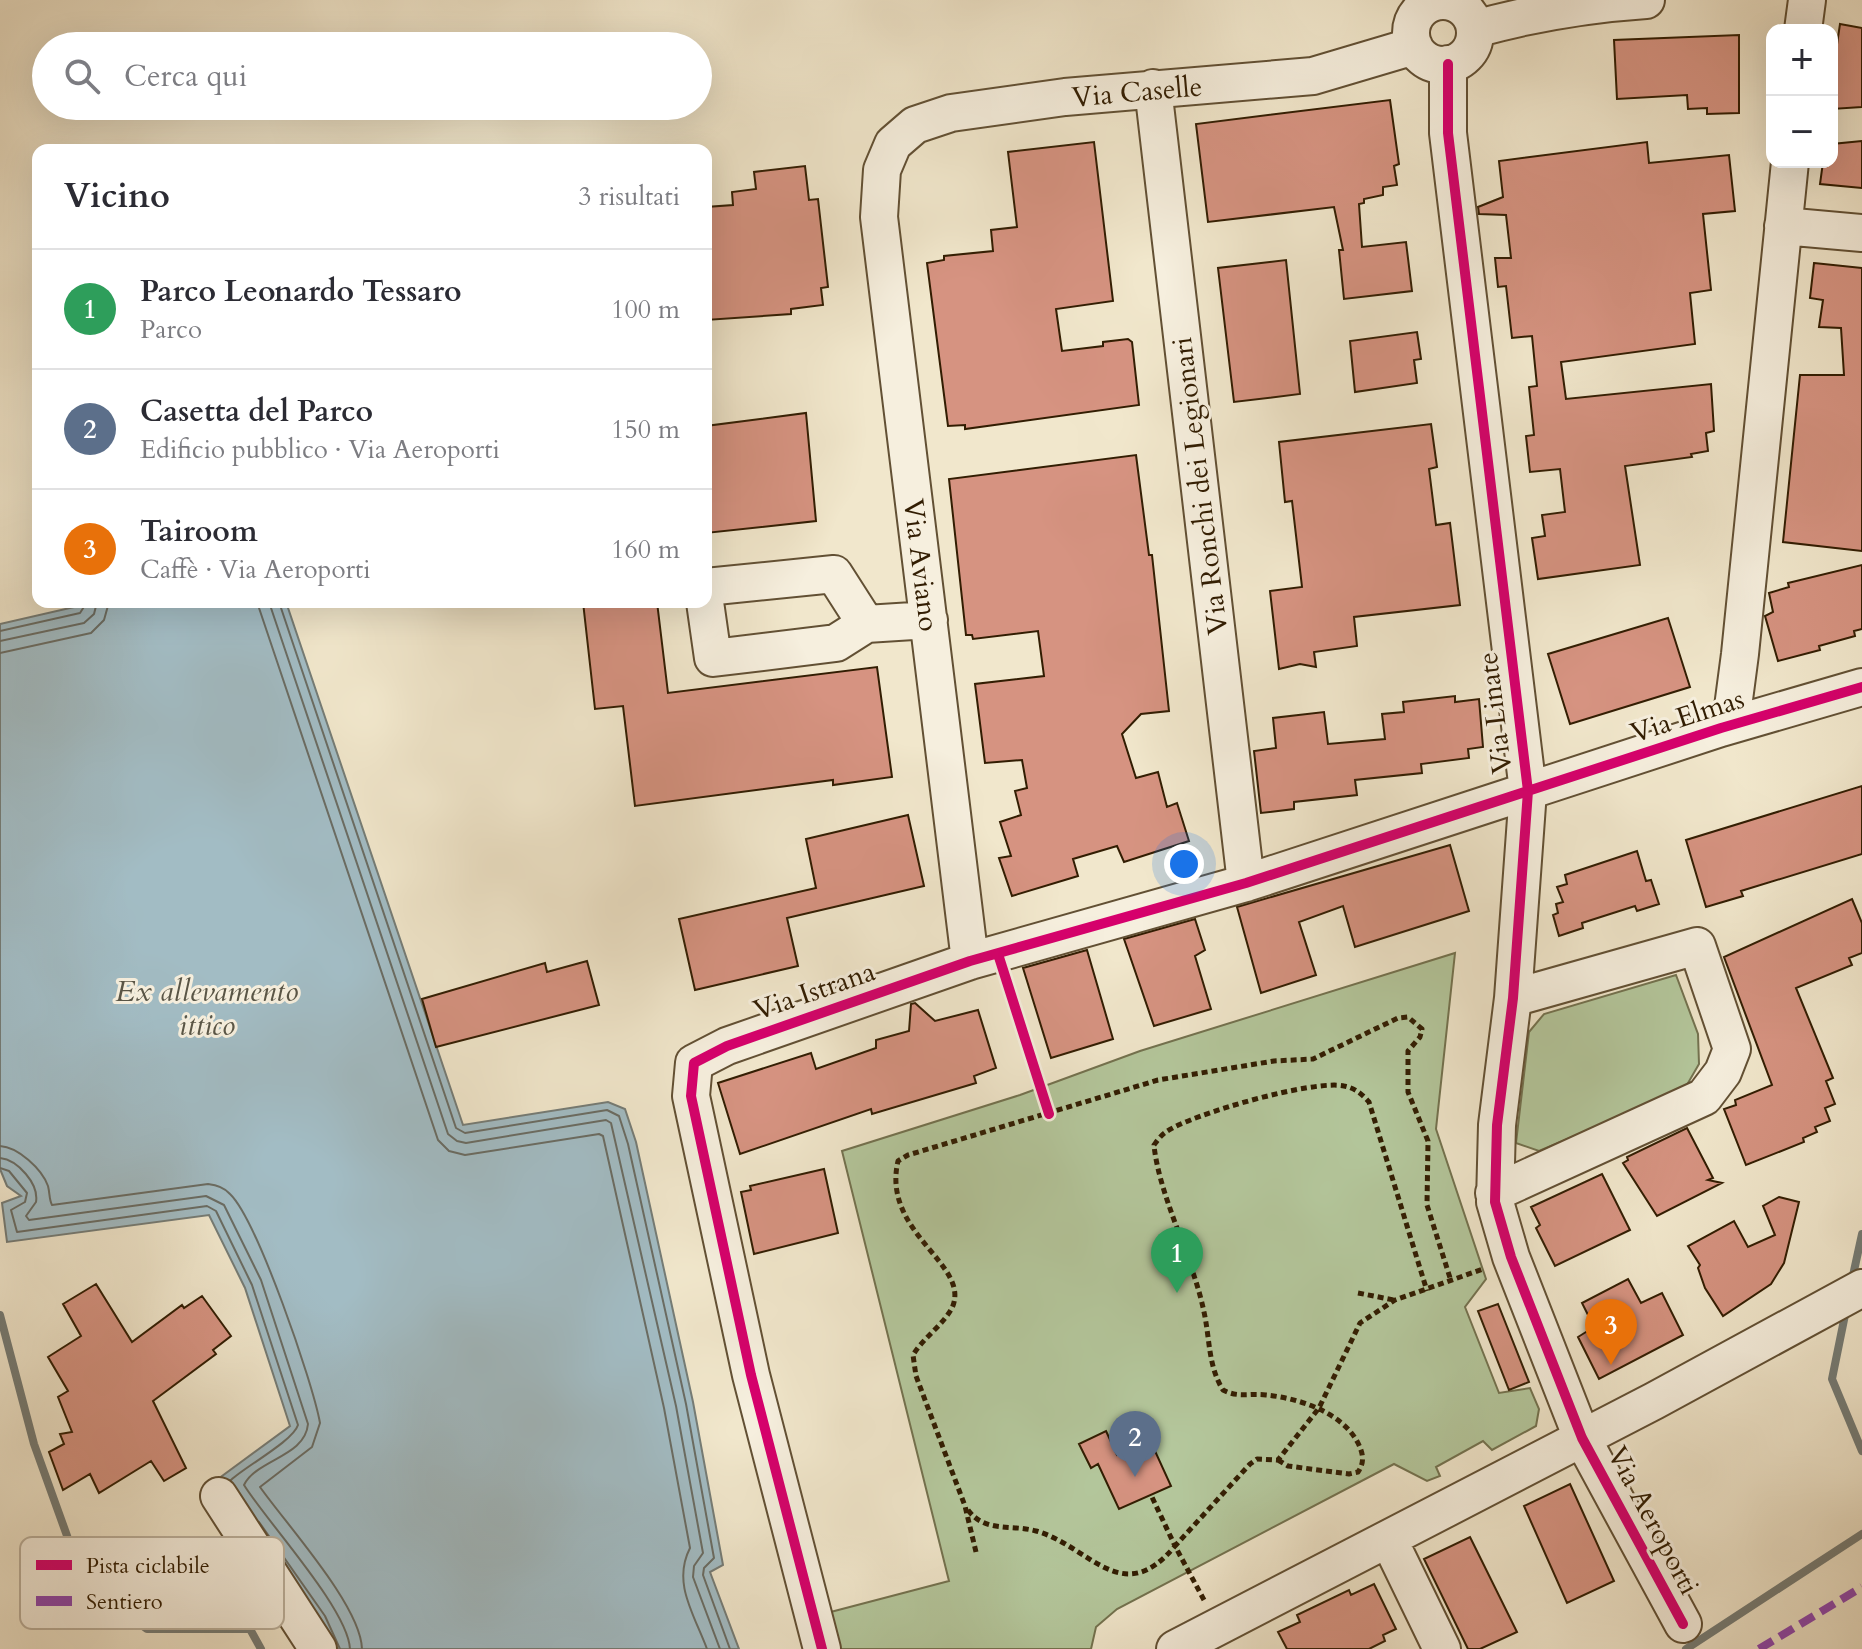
<!DOCTYPE html>
<html lang="it">
<head>
<meta charset="utf-8">
<style>
	:root { --surface:#fff; --page:#f7f7f7; --text:#2b2b33; --muted:#7c7c81; --line:#e1e1e2; --accent:#8f2418 }
	body { margin:0; font-family:Cardo,serif; background:var(--page); color:var(--text) }
	.controls { position:absolute; right:24px; top:24px; display:grid; overflow:hidden; border-radius:16px; box-shadow:0 8px 32px #0002 }
	.controls button { width:72px; height:72px; display:grid; place-items:center; padding:0; border:0; border-bottom:2px solid var(--line); background:var(--surface); color:var(--text); font:40px sans-serif }
	.you { position:absolute; left:1184px; top:864px; width:28px; height:28px; margin:-20px; border:6px solid #fff; border-radius:50%; background:#1a73e8; box-shadow:0 0 0 12px #1a73e833 }
	.badge { display:grid; place-items:center; width:52px; height:52px; border-radius:50%; background:var(--accent); color:#fff; font-size:26px; font-weight:700 }
	.pin { position:absolute; translate:-50% -66px; filter:drop-shadow(0 2px 4px #0008) }
	.pin::after { content:''; position:absolute; top:42px; width:28px; height:24px; background:inherit; clip-path:polygon(0 0,100% 0,50% 100%) }
	.list { margin:0; padding:0; list-style:none }
	h2 { display:flex; justify-content:space-between; align-items:center; height:104px; margin:0; padding:0 32px; font-size:34px }
	h2 small { font-size:26px; font-weight:400; color:var(--muted) }
	.list li { display:grid; grid-template-columns:52px 1fr auto; gap:24px; align-items:center; box-sizing:border-box; height:120px; padding:0 32px; border-top:2px solid var(--line) }
	.list b { display:block; font-size:30px; white-space:nowrap }
	.list p { margin:0; font-size:26px; white-space:nowrap; color:var(--muted) }
	.list em { font-size:26px; font-style:normal; color:var(--muted) }
	.icon { flex:none; width:44px; height:44px; fill:none; stroke:currentColor; stroke-width:2; stroke-linecap:round; stroke-linejoin:round }
	.map { position:relative; flex:none; width:1862px; height:1649px; overflow:hidden }
	.search { position:absolute; background:var(--surface); box-shadow:0 8px 32px #0002; left:32px; top:32px; width:680px; height:88px; display:flex; align-items:center; gap:20px; box-sizing:border-box; padding:0 28px; border-radius:44px; color:var(--muted); font-size:30px }
	.panel { position:absolute; background:var(--surface); box-shadow:0 8px 32px #0002; left:32px; top:144px; width:680px; height:464px; border-radius:16px }
	.map>svg:first-child { display:block }
	.green { fill:#b4c79c; stroke:#73724f; stroke-width:2 }
	.water { fill:#a2bcc4; stroke:#757c76; stroke-width:2 }
	.lines { fill:none; stroke-linecap:round; stroke-linejoin:round }
	.shore { stroke:#6a6c63; stroke-width:2 }
	.stream { stroke:#757c76; stroke-width:8 }
	.building { fill:#d69381; stroke:#321d02; stroke-width:2 }
	.minor-casing { stroke:#625034; stroke-width:40 }
	.path { stroke:#321d02; stroke-width:5; stroke-dasharray:6 4; stroke-linecap:butt }
	.minor { stroke:#f6efde; stroke-width:36 }
	.quiet { stroke:#8e44ad; stroke-width:8; stroke-dasharray:16 8; stroke-linecap:butt }
	.cycleway-casing { stroke:#f6efde; stroke-width:15 }
	.cycleway { stroke:#d6006c; stroke-width:10 }
	.labels { text-anchor:middle; stroke-width:6; stroke-linejoin:round; paint-order:stroke }
	.street-label { font-size:28px; fill:#321d02; stroke:#f6efde }
	.water-label { font-size:30px; font-style:italic; fill:#595546; stroke:#f6efde }
	.key { fill:#f6efde; stroke:#bbb09c; stroke-width:2 }
	.key-label { font-size:22px; fill:#321d02 }
</style>
</head>
<body>
<div class="map">
<svg width="1862" height="1649" viewBox="0 0 1862 1649">
	<rect width="100%" height="100%" fill="#f1e7cc"/>
	<filter id="stains"><feTurbulence type="fractalNoise" baseFrequency=".0025" numOctaves="4"/><feColorMatrix values="0 0 0 0 .2 0 0 0 0 .09 0 0 0 0 .02 0 0 0 .5 -.17"/></filter>
	<radialGradient id="worn" r=".72"><stop offset=".6" stop-color="#630" stop-opacity="0"/><stop offset="1" stop-color="#630" stop-opacity=".3"/></radialGradient>
	<!-- green -->
	<path class="green" d="M1455,953L1436,1129L1486,1279L1465,1307L1499,1393L1530,1388L1539,1409L1536,1426L1492,1450L1483,1441L1436,1467L1440,1476L1427,1481L1394,1464L1117,1609L1096,1627L1091,1649H833L823,1614L949,1581L842,1151L1020,1095L1140,1051Z
		M1676,975L1698,1034L1699,1064L1684,1090L1539,1151L1516,1143L1529,1032L1544,1014Z"/>
	<!-- water -->
	<path class="water" d="M96,602H286L463,1125L608,1102L625,1109L636,1142L693,1402L723,1565L710,1572L739,1649H334L218,1479L290,1426L245,1288L209,1215L7,1242L2,1203L21,1196L7,1186L0,1169V624Z"/>
	<g class="lines">
		<!-- shore -->
		<path class="shore" d="M257,602L438,1140L449,1151L465,1155L599,1134L603,1136L664,1408L690,1548C672,1583 694,1614 707,1649
			M269,602L448,1134L457,1141L466,1143L606,1120L611,1123L676,1406L703,1553L694,1566L693,1577L720,1649
			M279,602L456,1128L465,1133L607,1110L619,1116L628,1144L686,1404L714,1558L704,1568L703,1575L730,1649
			M0,631L80,613L87,602
			M0,641L84,623L94,614L97,602
			M0,653L91,633L104,620L109,602
			M0,1146C18,1147 42,1169 48,1186C50,1194 49,1199 52,1205L208,1184C217,1185 224,1187 230,1194C257,1220 313,1383 320,1423L312,1447L260,1487C286,1524 361,1606 362,1649
			M0,1158C18,1160 39,1184 36,1202L26,1216L29,1220L206,1196L224,1205L261,1280L308,1424C305,1457 257,1459 244,1485C267,1522 348,1609 350,1649
			M0,1168L9,1171L27,1193L25,1202L11,1210L17,1232L207,1206L216,1211L252,1285L298,1425C293,1441 246,1466 231,1480
			M259,1522L325,1616L340,1649"/>
		<!-- stream -->
		<path class="stream" d="M1852,1280L1862,1234
			M1846,1310L1832,1379L1862,1451
			M0,1315L34,1444L84,1583L147,1629H250L261,1649
			M1686,1649L1862,1534"/>
	</g>
	<!-- building -->
	<path class="building" d="M1840,24L1862,28V107L1832,109L1835,81L1832,78Z
		M1739,35V113L1707,114V108L1688,109L1687,95L1617,99L1614,40Z
		M1390,100L1399,164L1394,166L1397,185L1383,187V195L1364,199V203L1359,204L1362,247L1406,242L1412,291L1344,299L1339,250H1343L1334,207L1208,222L1196,124Z
		M1862,141V188L1820,184L1823,162H1832V144Z
		M1094,142L1113,301L1056,309L1062,351L1103,346V342L1128,339L1132,342L1139,405L965,429V425L948,426L927,263L944,260V256L993,251L991,230L1017,227L1008,152Z
		M1647,142L1649,163L1729,155L1735,211L1703,214L1711,290L1690,293L1695,344L1561,362L1566,399L1711,384L1714,431L1706,433L1708,451L1691,454L1692,457L1625,466L1640,565L1538,579L1532,538L1545,536L1542,515L1565,512L1560,469L1530,472L1526,436L1534,435L1529,387L1537,386L1532,336L1512,338L1506,286L1498,287L1495,258H1511L1506,215L1479,214L1478,207L1503,197L1499,161Z
		M805,166L809,200L818,199L828,287L821,288L823,305L791,309V314L706,320V207L733,205L732,192L756,189L754,172Z
		M1286,260L1300,394L1234,402L1218,268Z
		M1814,263L1862,268V551L1783,542L1800,375H1844L1841,328L1819,327L1823,300L1810,298Z
		M1417,332L1421,359L1414,360L1417,383L1355,392L1350,341Z
		M806,413L816,521L706,533V426Z
		M1431,424L1437,467L1429,469L1436,525L1450,523L1460,605L1354,617L1357,646L1314,652L1316,667L1300,664L1279,669L1270,591L1302,587L1292,501L1285,502L1279,442Z
		M1136,455L1149,555H1152L1169,711L1141,714L1122,734L1136,778L1158,772L1167,807L1177,803L1189,841L1124,862L1117,846L1073,859L1078,876L1012,896L999,858L1011,856L1000,822L1021,815L1015,791L1027,788L1022,760L985,763L975,684L1044,676L1038,631L973,639L972,635H966L949,479Z
		M1862,565V629L1854,631L1855,636L1819,646L1820,650L1778,661L1765,616L1773,612L1769,593L1789,587L1788,583Z
		M583,602H657L668,693L877,667L892,777L833,785V780L635,806L623,706L595,709Z
		M1668,618L1690,687L1570,724L1548,654Z
		M1455,696V702L1479,699L1483,747L1468,749L1469,758L1421,764L1422,773L1355,780L1357,795L1294,802V809L1261,813L1254,751L1276,748L1273,718L1324,712L1328,744L1385,739L1382,714L1404,712L1403,702Z
		M1862,786V854L1741,891L1743,896L1706,907L1686,840Z
		M908,815L924,886L787,918L798,966L695,990L679,919L816,888L806,839Z
		M1450,845L1469,911L1355,947L1343,906L1299,922L1316,975L1261,993L1237,907Z
		M1637,851L1646,881L1651,880L1659,904L1637,911L1635,906L1582,923L1583,928L1559,936L1553,915L1558,913L1556,904L1563,902L1557,887L1567,884L1565,875Z
		M1852,899L1862,923V953L1849,958L1852,965L1796,988L1833,1078L1826,1081L1835,1104L1825,1108L1830,1121L1815,1127L1817,1132L1803,1138L1804,1142L1746,1165L1724,1109L1736,1105L1735,1100L1772,1085L1724,957Z
		M1195,919L1205,950L1195,956L1211,1009L1154,1026L1124,939Z
		M1087,950L1113,1039L1051,1058L1023,968Z
		M587,961L599,1005L436,1047L422,999L545,963L547,972Z
		M915,1003L935,1021L978,1010L996,1068L974,1076L976,1083L872,1114L871,1109L740,1154L718,1083L811,1053L816,1069L876,1048V1040L909,1031L911,1004Z
		M1687,1128L1713,1178L1708,1180L1722,1183L1657,1216L1623,1163L1628,1160L1627,1157Z
		M824,1169L838,1233L754,1254L741,1192L751,1190L750,1186Z
		M1602,1174L1630,1230L1555,1266L1536,1228L1540,1225L1531,1207Z
		M1779,1197L1799,1202L1784,1263L1771,1284L1723,1316L1705,1288L1698,1268L1700,1265L1688,1246L1734,1221L1748,1247L1775,1235L1763,1206Z
		M1628,1279L1641,1303L1662,1293L1683,1335L1599,1379L1578,1337L1594,1327L1582,1303Z
		M96,1284L132,1342L182,1305L184,1308L202,1296L231,1336L213,1350L216,1354L153,1401L186,1468L164,1481L151,1461L99,1493L90,1474L63,1490L49,1452L64,1444L60,1434L72,1432L58,1397L68,1391L48,1357L81,1336L63,1304Z
		M1498,1304L1529,1382L1509,1390L1478,1311Z
		M1106,1431L1117,1455L1150,1440L1171,1486L1119,1509L1098,1464L1091,1468L1079,1444Z
		M1570,1484L1614,1581L1567,1603L1524,1506Z
		M1470,1537L1517,1632L1480,1649H1468L1424,1559Z
		M1374,1584L1396,1629L1383,1635L1385,1641L1369,1649H1287L1278,1632L1300,1622L1297,1615L1349,1590L1351,1595Z"/>
	<g class="lines">
		<defs>
			<path id="minor" d="M1411 33a32 32 0 1 1 64 0a32 32 0 1 1-64 0Z
				M1475,29C1532,13 1587,4 1646,0
				M1803,30L1807,0
				M1448,64V133L1528,791L1513,998L1497,1125L1495,1202L1511,1257L1582,1438L1683,1624
				M1153,88L1246,883
				M1783,226L1862,233
				M706,587L834,574L866,624
				M705,602L713,658L836,643L866,624L929,620
				M1721,728L1733,707L1740,654L1790,162
				M970,961L879,217L882,170L893,144L915,125L951,113L1065,97L1313,76L1414,46
				M1494,1193L1704,1097L1723,1072L1732,1049L1697,946L1513,998
				M219,1496L318,1649
				M1389,1540L1442,1649
				M822,1649L751,1375L691,1096L694,1063L727,1046L970,961L1246,883L1721,728L1862,687
				M1175,1649L1654,1401L1862,1288"/>
		</defs>
		<!-- minor casing -->
		<use href="#minor" class="minor-casing"/>
		<!-- path -->
		<path class="path" d="M1358,1293L1394,1300
			M1278,1460L1288,1466L1349,1474L1358,1472C1365,1462 1363,1453 1358,1443C1342,1412 1298,1398 1266,1395C1249,1393 1238,1398 1223,1390C1208,1366 1210,1339 1204,1312C1193,1258 1159,1196 1154,1145C1157,1141 1161,1135 1166,1132C1191,1114 1315,1079 1344,1086C1355,1088 1362,1094 1369,1102L1427,1291
			M968,1510C985,1533 1011,1524 1036,1531C1090,1546 1122,1610 1175,1546L1151,1495
			M976,1552L965,1506L916,1376L913,1355C923,1338 943,1325 952,1308C972,1264 881,1234 898,1161L908,1155L1158,1080L1274,1061L1313,1059L1398,1018L1408,1017L1422,1029L1420,1037L1408,1051V1092L1428,1141L1427,1205L1451,1281
			M1204,1600L1175,1546L1250,1464L1257,1459L1278,1460L1319,1408L1360,1323L1395,1300L1483,1269"/>
		<!-- minor -->
		<use href="#minor" class="minor"/>
		<!-- quiet -->
		<path class="quiet" d="M1759,1649L1862,1587"/>
		<defs>
			<path id="cycleway" d="M1448,64V133L1528,791L1513,998L1497,1125L1495,1202L1511,1257L1582,1438L1683,1624
				M998,954L1049,1114
				M822,1649L751,1375L691,1096L694,1063L727,1046L970,961L1246,883L1721,728L1862,687"/>
		</defs>
		<!-- cycleway casing -->
		<use href="#cycleway" class="cycleway-casing"/>
		<!-- cycleway -->
		<use href="#cycleway" class="cycleway"/>
	</g>
	<g class="labels">
		<!-- street labels -->
		<g class="street-label">
			<text transform="translate(1137 91) rotate(-5)" y="10">Via Caselle</text>
			<text transform="translate(1199 486) rotate(-97)" y="10">Via Ronchi dei Legionari</text>
			<text transform="translate(922 565) rotate(83)" y="10">Via Aviano</text>
			<text transform="translate(1494 713) rotate(-97)" y="10">Via Linate</text>
			<text transform="translate(1687 715) rotate(-18)" y="10">Via Elmas</text>
			<text transform="translate(814 990) rotate(-19)" y="10">Via Istrana</text>
			<text transform="translate(1654 1520) rotate(62)" y="10">Via Aeroporti</text>
		</g>
		<!-- water labels -->
		<g class="water-label">
			<text x="207" y="1001">Ex allevamento<tspan x="207" dy="34">ittico</tspan></text>
		</g>
	</g>
	<!-- legend -->
	<rect x="20" y="1537" width="264" height="92" rx="12" class="key"/>
	<rect x="36" y="1560" width="36" height="10" fill="#d6006c"/>
	<rect x="36" y="1596" width="36" height="10" fill="#8e44ad"/>
	<g class="key-label">
		<text x="86" y="1573">Pista ciclabile</text>
		<text x="86" y="1609">Sentiero</text>
	</g>
	<rect width="100%" height="100%" filter="url(#stains)"/>
	<rect width="100%" height="100%" fill="url(#worn)"/>
</svg>
<div class="controls">
<button>+</button>
<button>−</button>
</div>
<div class="you"></div>
<div class="pin badge" style="left:1177px;top:1293px;background:#2e9e5b">1</div>
<div class="pin badge" style="left:1135px;top:1477px;background:#5c6f8a">2</div>
<div class="pin badge" style="left:1611px;top:1365px;background:#e8710a">3</div>
<div class="search"><svg class="icon" aria-label="search" viewBox="0 0 24 24"><circle cx="10" cy="10" r="6"/><path d="M15 15l6 6"/></svg>Cerca qui</div>
<section class="panel">
<h2>Vicino<small>3 risultati</small></h2>
<ul class="list">
<li><span class="badge" style="background:#2e9e5b">1</span><div><b>Parco Leonardo Tessaro</b><p>Parco</p></div><em>100 m</em></li>
<li><span class="badge" style="background:#5c6f8a">2</span><div><b>Casetta del Parco</b><p>Edificio pubblico · Via Aeroporti</p></div><em>150 m</em></li>
<li><span class="badge" style="background:#e8710a">3</span><div><b>Tairoom</b><p>Caffè · Via Aeroporti</p></div><em>160 m</em></li>
</ul>
</section>
</div>
</body>
</html>
